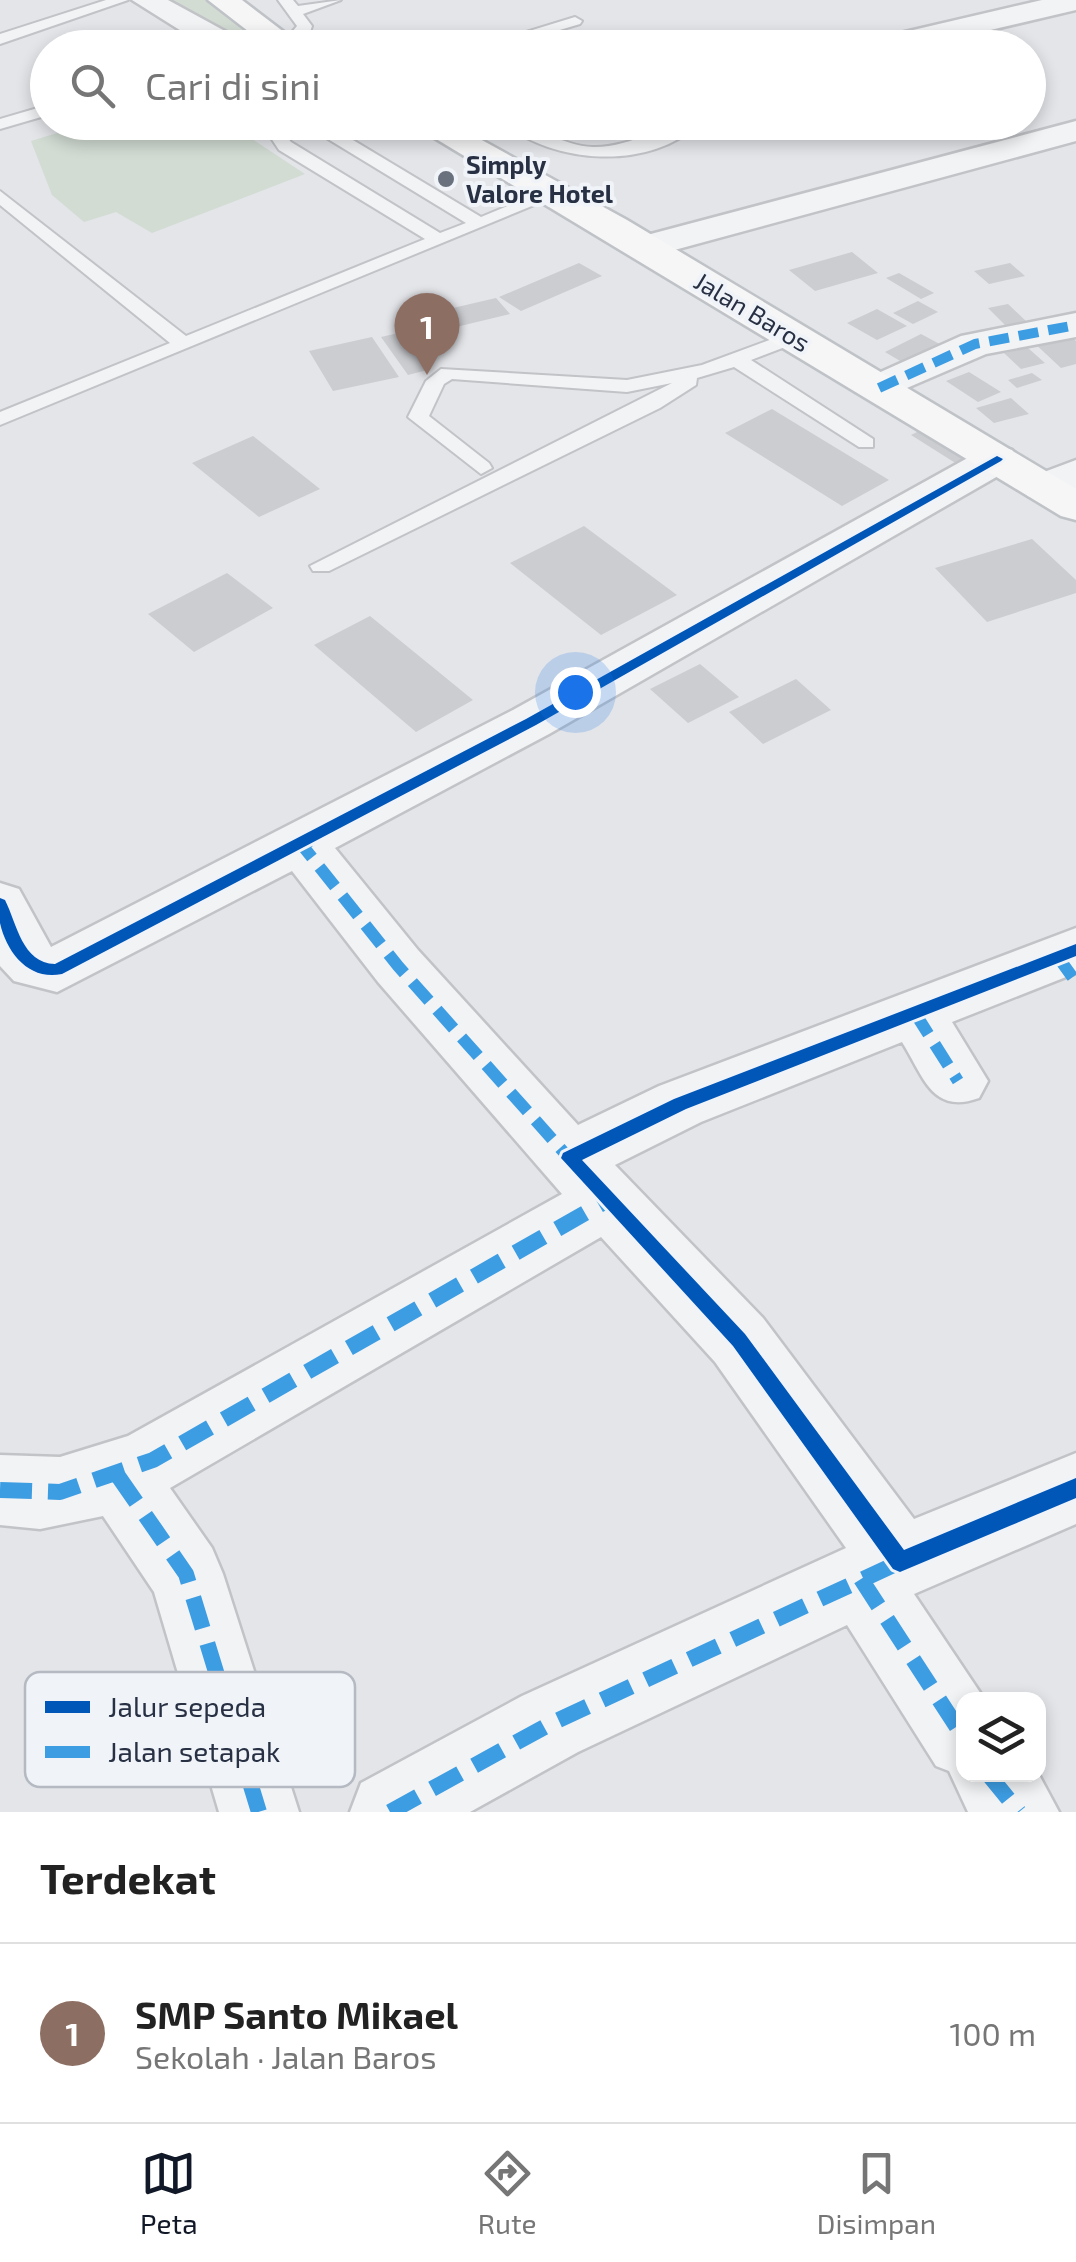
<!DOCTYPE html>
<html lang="id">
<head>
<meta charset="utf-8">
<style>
	:root { --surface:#fff; --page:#f6f6f6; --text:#222; --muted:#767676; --line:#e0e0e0; --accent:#111827 }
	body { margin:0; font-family:"Exo 2",sans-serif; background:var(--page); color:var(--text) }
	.controls { position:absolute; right:30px; bottom:30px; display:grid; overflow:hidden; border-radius:20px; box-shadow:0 5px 15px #0003 }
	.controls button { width:90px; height:90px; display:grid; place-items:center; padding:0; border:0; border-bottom:2px solid var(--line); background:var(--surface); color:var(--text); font:50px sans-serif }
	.you { position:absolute; left:575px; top:692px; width:35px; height:35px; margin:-25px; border:8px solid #fff; border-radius:50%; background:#1a73e8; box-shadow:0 0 0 15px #1a73e833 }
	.badge { display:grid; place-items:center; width:65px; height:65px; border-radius:50%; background:var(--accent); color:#fff; font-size:32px; font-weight:700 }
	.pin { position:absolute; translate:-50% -82px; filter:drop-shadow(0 2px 5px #0008) }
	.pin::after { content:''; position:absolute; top:52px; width:35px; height:30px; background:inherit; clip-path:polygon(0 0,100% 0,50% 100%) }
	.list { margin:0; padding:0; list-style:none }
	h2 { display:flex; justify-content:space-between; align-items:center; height:130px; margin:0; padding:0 40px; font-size:42px }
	h2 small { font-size:32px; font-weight:400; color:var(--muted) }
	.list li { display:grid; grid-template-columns:65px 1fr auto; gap:30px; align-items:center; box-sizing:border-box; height:180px; padding:0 40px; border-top:2px solid var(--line) }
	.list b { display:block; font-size:38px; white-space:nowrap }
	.list p { margin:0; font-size:32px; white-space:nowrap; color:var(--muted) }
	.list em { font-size:32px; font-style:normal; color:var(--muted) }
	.icon { flex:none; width:55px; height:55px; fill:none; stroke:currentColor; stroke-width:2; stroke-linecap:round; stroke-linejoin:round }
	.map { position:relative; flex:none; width:1076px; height:1812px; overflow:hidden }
	.search { position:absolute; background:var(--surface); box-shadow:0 5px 15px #0003; left:30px; right:30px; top:30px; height:110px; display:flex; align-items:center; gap:25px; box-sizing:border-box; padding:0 35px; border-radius:55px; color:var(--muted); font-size:38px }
	.sheet { height:310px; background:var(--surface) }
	nav { display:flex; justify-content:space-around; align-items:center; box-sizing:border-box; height:140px; border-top:2px solid var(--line); background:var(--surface); font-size:28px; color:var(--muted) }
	nav a { display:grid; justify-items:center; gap:5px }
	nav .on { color:var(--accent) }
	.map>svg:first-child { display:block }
	.green { fill:#d2dcd3 }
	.building { fill:#cbcdd1 }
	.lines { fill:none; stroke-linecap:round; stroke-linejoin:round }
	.service-casing { stroke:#c1c3c7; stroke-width:4 }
	.minor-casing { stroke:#c1c3c7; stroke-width:5 }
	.primary-casing { stroke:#bfc2c6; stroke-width:5 }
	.service { fill:#f2f3f5; fill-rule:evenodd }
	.minor { fill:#f2f3f5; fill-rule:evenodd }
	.primary { fill:#f6f6f7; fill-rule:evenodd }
	.quiet-far2 { stroke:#3d9de3; stroke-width:10; stroke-dasharray:20 10; stroke-linecap:butt }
	.quiet-far1 { stroke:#3d9de3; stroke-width:12; stroke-dasharray:25 12; stroke-linecap:butt }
	.quiet { stroke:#3d9de3; stroke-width:16; stroke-dasharray:32 16; stroke-linecap:butt }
	.cycleway-casing { stroke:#f0f3f8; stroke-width:6 }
	.cycleway { fill:#0057b8; fill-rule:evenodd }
	.poi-dot { fill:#69707e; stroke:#f0f3f8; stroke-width:4 }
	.labels { text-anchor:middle; stroke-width:8; stroke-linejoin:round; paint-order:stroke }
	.far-poi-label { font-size:25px; font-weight:bold; fill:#283144; stroke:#f0f3f8; text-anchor:start }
	.far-street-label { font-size:25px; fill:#283144; stroke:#f0f3f8 }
	.key { fill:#f0f3f8; stroke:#b4b9c2; stroke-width:2.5 }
	.key-label { font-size:28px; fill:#283144 }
</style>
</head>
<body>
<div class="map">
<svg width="1076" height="1812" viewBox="0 0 1076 1812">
	<rect width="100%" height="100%" fill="#e3e5e9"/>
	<!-- green -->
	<path class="green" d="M160,0H206L260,37C235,57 183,13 160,0Z
		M90,123H228L305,174L152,233L116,212L84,222L52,195L31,141Z"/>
	<!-- building -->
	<path class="building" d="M852,252L878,273L815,291L789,270Z
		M579,263L602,276L521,311L499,297Z
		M1010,263L1025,276L989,284L974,271Z
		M899,273L934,293L921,299L886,278Z
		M496,298L510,314L423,335L410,318Z
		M918,301L938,312L913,324L893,313Z
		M1008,304L1028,323L1007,327L988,308Z
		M877,309L907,326L877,340L847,323Z
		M403,332L431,369L408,375L381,337Z
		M1066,332L1076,341V364L1061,368L1031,340Z
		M921,334L949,349L912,368L885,352Z
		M372,337L399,377L333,391L309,351Z
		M1028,348L1045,363L1021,369L1004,353Z
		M969,372L1001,392L978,402L946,381Z
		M1032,373L1042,380L1017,388L1008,380Z
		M1011,398L1029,414L994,423L976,408Z
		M772,409L889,480L842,506L725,433Z
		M925,428L971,456L957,464L911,435Z
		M253,436L320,489L259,517L192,463Z
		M584,526L677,595L601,635L510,563Z
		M1032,539L1076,580V593L987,622L935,568Z
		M227,573L273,608L194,652L148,614Z
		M370,616L473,700L416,732L314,645Z
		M700,664L739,697L688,723L650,689Z
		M796,679L831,710L763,744L729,712Z"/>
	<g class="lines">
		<defs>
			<path id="service" d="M106,0H128L0,44V34Z
				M278,0H293L298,6L341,0L303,14L312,26L308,38L296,48L280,46L297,26Z
				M575,17L582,21L580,24L499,48H474Z
				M238,42L246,47L229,48Z
				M48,105V115L0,129V119Z
				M285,122H323L481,217L546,190L561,194L0,425V412L170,343L0,205V191L186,336L425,239L279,150L269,135ZM304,124L305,125L466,223L440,233L291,142L286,136Z
				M458,122H482L450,137L436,134Z
				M501,122C535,122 559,146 593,147C632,148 664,122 701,122C650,172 554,164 501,122Z
				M794,331L801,333V341L751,360L873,439V447H859L734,367L697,378L696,385L660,408L329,571H313L310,566L672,383L627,392L452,379L444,384L429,416L489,463L492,468L481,474L408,417L426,381L441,369L627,380L702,365Z"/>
			<path id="minor" d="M132,0H168L256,48L202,44Z
				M1042,0H1076V10L914,48H858L862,42Z
				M1076,121V141L645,258L632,255L627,247L632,239Z
				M1076,313V337L986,354L879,400L865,397L859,388L865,379L961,336Z
				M997,446L1012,450L1018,459L1012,468L549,734L335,848L418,950L578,1125L659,1086L1076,928V973L952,1022L988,1081L979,1098C932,1115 924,1077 902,1042L701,1122L615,1165L763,1318L914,1519L1076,1453V1524L914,1594L985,1700H964V1774L1038,1773L1059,1812H968L949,1771L936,1766L847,1625L578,1752L470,1812H350L361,1783L522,1696L846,1548L715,1362L601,1237L170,1488L212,1548L223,1574L299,1812H219L154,1592L103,1516L40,1529L0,1525V1455L60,1457L128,1436L562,1194L378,982L292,871L57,992L14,981L0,966V883L19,889L51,947L513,710L982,450Z
				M1076,460V489L1043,500L1028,496L1021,487L1028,478Z"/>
			<path id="primary" d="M208,0H242L305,48H270Z
				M408,122H449L627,220L1076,489V520L1061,516Z"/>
		</defs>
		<!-- service casing -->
		<use href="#service" class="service-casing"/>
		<!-- minor casing -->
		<use href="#minor" class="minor-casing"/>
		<!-- primary casing -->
		<use href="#primary" class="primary-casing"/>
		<!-- service -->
		<use href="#service" class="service"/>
		<!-- minor -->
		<use href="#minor" class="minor"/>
		<!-- primary -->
		<use href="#primary" class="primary"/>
		<!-- quiet-far2 -->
		<path class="quiet-far2" d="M879,388L975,344L1076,325"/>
		<!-- quiet-far1 -->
		<path class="quiet-far1" d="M310,841L302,845L398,966L569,1158
			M1058,957L1076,982
			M915,1013L958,1081"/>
		<!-- quiet -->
		<path class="quiet" d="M118,1476L186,1574L259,1812
			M0,1490L60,1492L153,1460L608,1200
			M861,1579L964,1738
			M988,1774L1019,1812
			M390,1812L550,1724L900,1562"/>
		<defs>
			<path id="cycleway" d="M997,456L1003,459L1001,461L536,725L62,974C30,981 7,954 0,923C0,916 0,906 0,898L5,900C17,924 22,963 55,964L526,719Z
				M1076,944V956L686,1109L582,1160L745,1334L904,1550L1076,1478V1498L900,1572L893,1569L733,1346L561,1158L563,1153L674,1099Z"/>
		</defs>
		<!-- cycleway casing -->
		<use href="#cycleway" class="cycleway-casing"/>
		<!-- cycleway -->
		<use href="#cycleway" class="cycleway"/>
	</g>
	<!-- markers -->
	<circle class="poi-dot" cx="446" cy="179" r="10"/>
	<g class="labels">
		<!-- far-poi labels -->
		<g class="far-poi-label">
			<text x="466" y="174">Simply<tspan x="466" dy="29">Valore Hotel</tspan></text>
		</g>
		<!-- far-street labels -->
		<g class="far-street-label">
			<text transform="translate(752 312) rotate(31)" y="9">Jalan Baros</text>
		</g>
	</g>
	<!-- legend -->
	<rect x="25" y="1672" width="330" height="115" rx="15" class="key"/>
	<rect x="45" y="1701" width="45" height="12" fill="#0057b8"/>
	<rect x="45" y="1746" width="45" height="12" fill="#3d9de3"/>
	<g class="key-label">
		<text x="108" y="1717">Jalur sepeda</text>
		<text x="108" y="1762">Jalan setapak</text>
	</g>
</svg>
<div class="controls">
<button><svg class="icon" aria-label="layers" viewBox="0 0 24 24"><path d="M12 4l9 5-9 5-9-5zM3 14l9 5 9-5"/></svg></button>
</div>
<div class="you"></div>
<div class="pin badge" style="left:427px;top:375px;background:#8d6e63">1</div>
<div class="search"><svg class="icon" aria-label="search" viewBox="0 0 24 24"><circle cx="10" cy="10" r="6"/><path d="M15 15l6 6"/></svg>Cari di sini</div>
</div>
<section class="sheet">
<h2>Terdekat<small></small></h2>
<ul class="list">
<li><span class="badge" style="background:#8d6e63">1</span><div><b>SMP Santo Mikael</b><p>Sekolah · Jalan Baros</p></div><em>100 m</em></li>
</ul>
</section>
<nav>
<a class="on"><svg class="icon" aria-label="map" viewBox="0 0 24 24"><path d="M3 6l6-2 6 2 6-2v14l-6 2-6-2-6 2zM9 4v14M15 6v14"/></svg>Peta</a>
<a><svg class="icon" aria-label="directions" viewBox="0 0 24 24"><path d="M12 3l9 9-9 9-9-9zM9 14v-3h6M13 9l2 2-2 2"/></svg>Rute</a>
<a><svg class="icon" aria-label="saved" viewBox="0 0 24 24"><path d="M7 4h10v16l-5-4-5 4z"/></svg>Disimpan</a>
</nav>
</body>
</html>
